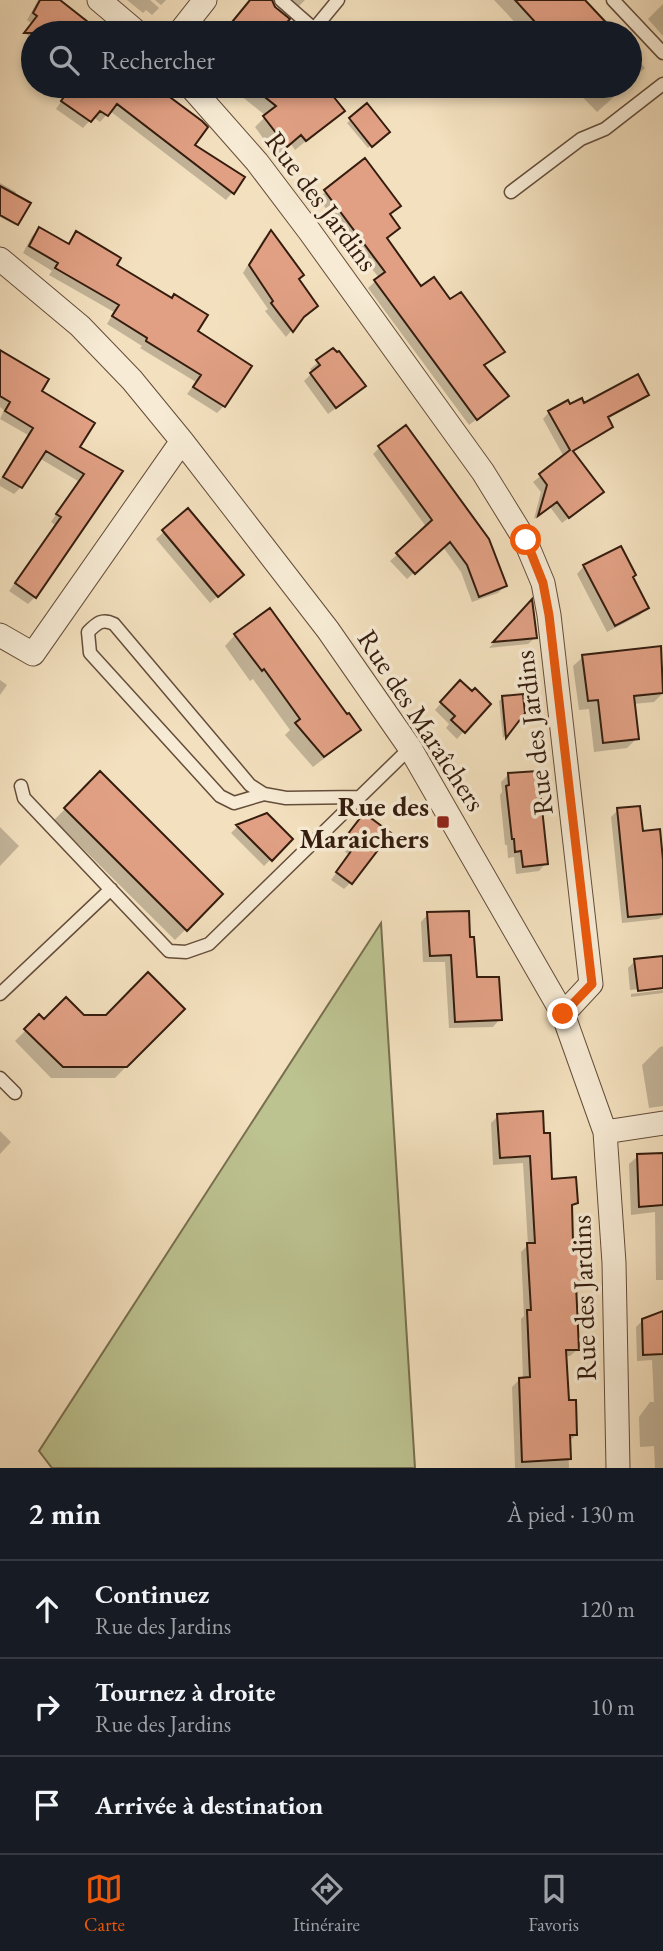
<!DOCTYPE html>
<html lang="fr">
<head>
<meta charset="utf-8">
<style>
	:root { --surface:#171b24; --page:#20242c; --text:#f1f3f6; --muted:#9ea1a6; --line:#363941; --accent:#ea580c }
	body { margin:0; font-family:"EB Garamond",serif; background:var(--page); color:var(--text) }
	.stop { position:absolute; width:21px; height:21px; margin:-16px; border:5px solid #ea580c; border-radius:50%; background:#fff }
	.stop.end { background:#ea580c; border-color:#fff; box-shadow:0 2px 7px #0008 }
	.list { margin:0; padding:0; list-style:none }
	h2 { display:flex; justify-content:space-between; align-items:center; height:91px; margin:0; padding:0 28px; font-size:30px }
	h2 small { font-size:23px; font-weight:400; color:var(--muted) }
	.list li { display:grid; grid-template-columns:46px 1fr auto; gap:21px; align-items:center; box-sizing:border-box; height:98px; padding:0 28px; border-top:2px solid var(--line) }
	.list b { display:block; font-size:26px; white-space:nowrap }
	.list p { margin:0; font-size:23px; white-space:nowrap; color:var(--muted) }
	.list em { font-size:23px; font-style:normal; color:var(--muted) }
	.icon { flex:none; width:38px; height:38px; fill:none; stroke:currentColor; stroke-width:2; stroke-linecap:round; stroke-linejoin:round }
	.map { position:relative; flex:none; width:663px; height:1468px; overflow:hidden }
	.search { position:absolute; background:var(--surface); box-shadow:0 4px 10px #0003; left:21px; right:21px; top:21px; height:77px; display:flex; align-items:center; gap:18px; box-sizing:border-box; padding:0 24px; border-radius:38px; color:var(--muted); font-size:26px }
	.sheet { height:385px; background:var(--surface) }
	nav { display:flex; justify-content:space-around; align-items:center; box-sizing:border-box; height:98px; border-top:2px solid var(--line); background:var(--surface); font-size:19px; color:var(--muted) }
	nav a { display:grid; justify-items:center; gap:4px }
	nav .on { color:var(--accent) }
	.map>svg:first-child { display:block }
	.green { fill:#bcc290; stroke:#786f4f; stroke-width:2 }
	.shadow { fill:#0003 }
	.building { fill:#e1a084; stroke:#341c0e; stroke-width:2 }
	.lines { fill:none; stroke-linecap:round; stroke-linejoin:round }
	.service-casing { stroke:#644d3a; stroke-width:15 }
	.minor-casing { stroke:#644d3a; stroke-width:25 }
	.service { stroke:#f7ebd5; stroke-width:12 }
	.minor { stroke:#f7ebd5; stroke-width:23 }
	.route { stroke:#ea580c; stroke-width:9 }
	.poi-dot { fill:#8f2418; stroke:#f7ebd5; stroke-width:2.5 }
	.labels { text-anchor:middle; stroke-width:7; stroke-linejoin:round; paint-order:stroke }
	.street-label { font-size:28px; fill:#341c0e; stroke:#f7ebd5 }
	.poi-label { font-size:28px; font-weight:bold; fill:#341c0e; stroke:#f7ebd5; text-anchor:end }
</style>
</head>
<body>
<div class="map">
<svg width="663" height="1468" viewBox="0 0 663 1468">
	<rect width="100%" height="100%" fill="#f3e0be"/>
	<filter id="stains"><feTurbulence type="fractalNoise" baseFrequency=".00286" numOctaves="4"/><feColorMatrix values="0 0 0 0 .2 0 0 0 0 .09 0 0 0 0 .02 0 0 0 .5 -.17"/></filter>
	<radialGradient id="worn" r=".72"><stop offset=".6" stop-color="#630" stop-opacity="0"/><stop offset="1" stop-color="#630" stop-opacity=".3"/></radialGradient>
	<!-- green -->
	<path class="green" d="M381,923L415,1468H52L39,1451Z"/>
	<!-- shadow -->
	<path class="shadow" d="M38,0H57L97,33H33V40L25,33L32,24L27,20Z
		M127,0H150L159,8L152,15L146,10L143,13Z
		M155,0H166L161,5Z
		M272,0H305L290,15Z
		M494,0H583L613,33H525Z
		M663,4V36L648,19Z
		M630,51L645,68L630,82Z
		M72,86H159L156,89L192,145L242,177L232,193L226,200L110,111L100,122L93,117L83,128L56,109Z
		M229,86H323L343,111L295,150L291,144L276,156L255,127L266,116Z
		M572,86H626L597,112Z
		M367,106L385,135L368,148L347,123Z
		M365,161L399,206L389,215L398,228L385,239L421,288L503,351L483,366L500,402L469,425L368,288L379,278L318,198Z
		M0,183L16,192L14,196L18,222L15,225L0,217Z
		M39,229L67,244L76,233L196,332L224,406L217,413L187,394L196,382L140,348L142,346L107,324L114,312L49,275L52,271L23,253L32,236Z
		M271,232L297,280L300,320L286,337L265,311L268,309L243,273L264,238Z
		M333,350L357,393L328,414L304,381L313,372L310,369Z
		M0,359L40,392L78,448L121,472L35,597L28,604L9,591L55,525L51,522L78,481L39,458L21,487L14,494L0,486V480L28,435L0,419L4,410L0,407Z
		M647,394L640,401L607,419L611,427L605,433L572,452L595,498L562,523L550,507L534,519L541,492L533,482L564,457L543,419L549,412L569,407Z
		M380,447L505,586L498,593L472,602L461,572L443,547L407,579L390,561L427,528L373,454Z
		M187,511L234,582L210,603L156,539Z
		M584,566L631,577L647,607L640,615L607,632L577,574Z
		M525,608L536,637L528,644L489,648Z
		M235,635L347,717L359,730L348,740L313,767L285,735L290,730L253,679L250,681L225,646Z
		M659,648L663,693L654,702L633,704L637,738L627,748L594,752L589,709L579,710L573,666L583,657Z
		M0,680L7,685L0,695Z
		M453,689L472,693L488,704L457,739L446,728L449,724L435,710Z
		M503,698L523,713L503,738L499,701Z
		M100,774L221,894L175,940L54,820Z
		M508,775L546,863L539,871L516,874L514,857L508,858L507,845H505L500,795L502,792L501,782Z
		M618,810L641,833L663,879V916L659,919L622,923L611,817Z
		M266,815L291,839L264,866L231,833L237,827Z
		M358,822L350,883L344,889L331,880L349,855L339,847Z
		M0,827L19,846L0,866Z
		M428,914L468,939L476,979L500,1019L493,1027L449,1028L445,962H423L421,922Z
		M663,958V986L630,990L628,968L635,961Z
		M663,990V993L631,997V994Z
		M183,1009L115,1078H51L15,1041L39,1017L44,1022Z
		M663,1046V1106L649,1108L642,1065L660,1047Z
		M498,1116L550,1181L576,1202L570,1208L571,1244L580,1282L575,1287L578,1349L570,1356H565L567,1401L576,1435L568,1442L569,1468H515L512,1387L519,1380H523L521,1319L524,1316L521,1252L528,1245L523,1163L493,1165L491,1123Z
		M0,1131L11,1142L0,1154Z
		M663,1155V1280H656L655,1212L631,1215L629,1164L638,1156Z
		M663,1315V1468H655L654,1446L640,1447L639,1417L650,1402H654L652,1360L637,1361L636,1327L643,1320Z"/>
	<!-- building -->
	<path class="building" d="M40,0H60L102,33H24L37,16L33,13Z
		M250,0H272L275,7L290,19L278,33H223Z
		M515,0H585L616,33H545Z
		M72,86H155L202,121L208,127L195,145L245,177L234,194L117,104L108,116L100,111L91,122L61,101Z
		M251,86H325L345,111L306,141L301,135L287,147L263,116L276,106Z
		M367,103L390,132L372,147L349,118Z
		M365,158L401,206L390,214L400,228L387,238L421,286L434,277L450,299L461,292L505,352L484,365L509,396L477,420L374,280L385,272L324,190Z
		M0,186L31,203L18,225L0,215Z
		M39,227L69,244L76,231L121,258L117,265L172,298L174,294L208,315L198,331L252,366L225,407L193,387L201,375L146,341L147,338L112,316L119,305L55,268L58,263L29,246Z
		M271,230L304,275L299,279L318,306L304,317L293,332L271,303L273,301L249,265Z
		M333,348L337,352L339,351L366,386L336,408L310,373L320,365L316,360Z
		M0,350L49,379L42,391L95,423L80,447L123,471L36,598L15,583L61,517L56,514L84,474L46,451L22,488L3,477L33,428L5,411L10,402L0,396Z
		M638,374L649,395L608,417L613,427L573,451L604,492L569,518L557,502L538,516L547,485L539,474L570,450L548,411L568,400L570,404L582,398L584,403Z
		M406,425L489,539L507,586L479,597L467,565L450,542L415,574L396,553L432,520L378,446Z
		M188,508L244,575L218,597L162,530Z
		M621,546L636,575L633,577L649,608L615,626L583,565Z
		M532,599L537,638L493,642Z
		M270,608L347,714L349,713L361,730L324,757L295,723L300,719L264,669L262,671L234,634Z
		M661,646L663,693L634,696L639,739L603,743L598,700L588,701L582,655Z
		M460,680L472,691L475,688L491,704L465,733L451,720L455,716L440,702Z
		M523,694L525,713L506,738L502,696Z
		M100,771L223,894L187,931L64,808Z
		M538,771L548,864L523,867L521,851L515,852L514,839H512L506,786L509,785L508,773Z
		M640,806L643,831L660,829L663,860V914L628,917L617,808Z
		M267,813L293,839L272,861L236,825Z
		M364,813L391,833L352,884L336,872L354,847L344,839Z
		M469,911L470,937H474L477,977H499L502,1020L455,1022L451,955L430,956L427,912Z
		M663,956V988L638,991L634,959Z
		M148,972L185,1009L127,1067H63L24,1029L39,1014L44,1019L66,997L84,1015H106Z
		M543,1111L544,1133H550L552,1179L576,1177L578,1203L572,1205L573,1242H580L581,1283L576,1284L579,1350H566L569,1400H576L577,1435H570L571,1459L522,1462L519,1378L530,1377L527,1310H531L527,1243H535L530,1156L500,1158L497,1114Z
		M663,1153V1205L639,1207L637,1154Z
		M663,1311V1354L643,1355L642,1319Z"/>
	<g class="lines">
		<defs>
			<path id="service" d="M281,0L314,29L338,0
				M613,0L663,53
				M511,192L581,139L605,129L663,84
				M21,786L24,798L169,951L186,952L209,944L410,748
				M264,794L234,803L220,796L90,653L88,632C97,623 102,618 114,624L250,785L264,794L286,798L359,797
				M0,994L111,889
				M0,1078L15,1093"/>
			<path id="minor" d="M99,0L138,33
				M179,33L205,0
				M190,86L257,162L310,232L483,472L525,540L543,583L549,615L591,984L563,1014
				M0,259L80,326L132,380L182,441L328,630L410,748L563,1014L605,1132L614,1263L618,1468
				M0,635L33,654L182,441
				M605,1132L663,1123"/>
		</defs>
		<!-- service casing -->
		<use href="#service" class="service-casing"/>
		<!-- minor casing -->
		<use href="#minor" class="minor-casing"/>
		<!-- service -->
		<use href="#service" class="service"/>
		<!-- minor -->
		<use href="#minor" class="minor"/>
	</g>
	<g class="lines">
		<!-- route -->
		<path class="route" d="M526,540L543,583L549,615L592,984L563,1014"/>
	</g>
	<!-- markers -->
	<rect class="poi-dot" x="436" y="815" width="14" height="14" rx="3.5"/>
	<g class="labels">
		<!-- street labels -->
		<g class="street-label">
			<text transform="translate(322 201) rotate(53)" y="10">Rue des Jardins</text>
			<text transform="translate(422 720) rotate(57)" y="10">Rue des Maraîchers</text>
			<text transform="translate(533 733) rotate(-97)" y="10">Rue des Jardins</text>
			<text transform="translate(583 1298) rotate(-92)" y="10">Rue des Jardins</text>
		</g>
		<!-- poi labels -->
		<g class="poi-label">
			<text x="429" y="816">Rue des<tspan x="429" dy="32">Maraichers</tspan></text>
		</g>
	</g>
	<rect width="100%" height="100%" filter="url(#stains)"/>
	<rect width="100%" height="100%" fill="url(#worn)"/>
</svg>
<div class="stop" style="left:526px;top:540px"></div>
<div class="stop end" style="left:563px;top:1014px"></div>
<div class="search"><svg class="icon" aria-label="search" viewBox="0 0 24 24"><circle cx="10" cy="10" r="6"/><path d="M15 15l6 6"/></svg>Rechercher</div>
</div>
<section class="sheet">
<h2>2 min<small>À pied · 130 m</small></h2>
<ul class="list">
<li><svg class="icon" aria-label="ahead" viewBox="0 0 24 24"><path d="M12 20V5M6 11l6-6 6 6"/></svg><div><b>Continuez</b><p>Rue des Jardins</p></div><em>120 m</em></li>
<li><svg class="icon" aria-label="right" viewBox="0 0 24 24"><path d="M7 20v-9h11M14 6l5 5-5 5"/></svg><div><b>Tournez à droite</b><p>Rue des Jardins</p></div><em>10 m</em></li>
<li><svg class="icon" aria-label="arrive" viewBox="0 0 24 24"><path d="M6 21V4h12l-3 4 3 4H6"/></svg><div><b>Arrivée à destination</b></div></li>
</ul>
</section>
<nav>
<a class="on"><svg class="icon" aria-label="map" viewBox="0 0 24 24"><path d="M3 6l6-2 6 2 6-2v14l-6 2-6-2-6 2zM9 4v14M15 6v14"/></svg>Carte</a>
<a><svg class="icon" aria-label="directions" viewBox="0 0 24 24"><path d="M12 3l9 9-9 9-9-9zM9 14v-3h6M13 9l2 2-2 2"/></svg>Itinéraire</a>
<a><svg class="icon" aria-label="saved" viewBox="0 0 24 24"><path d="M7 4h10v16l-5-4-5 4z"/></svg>Favoris</a>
</nav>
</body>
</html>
